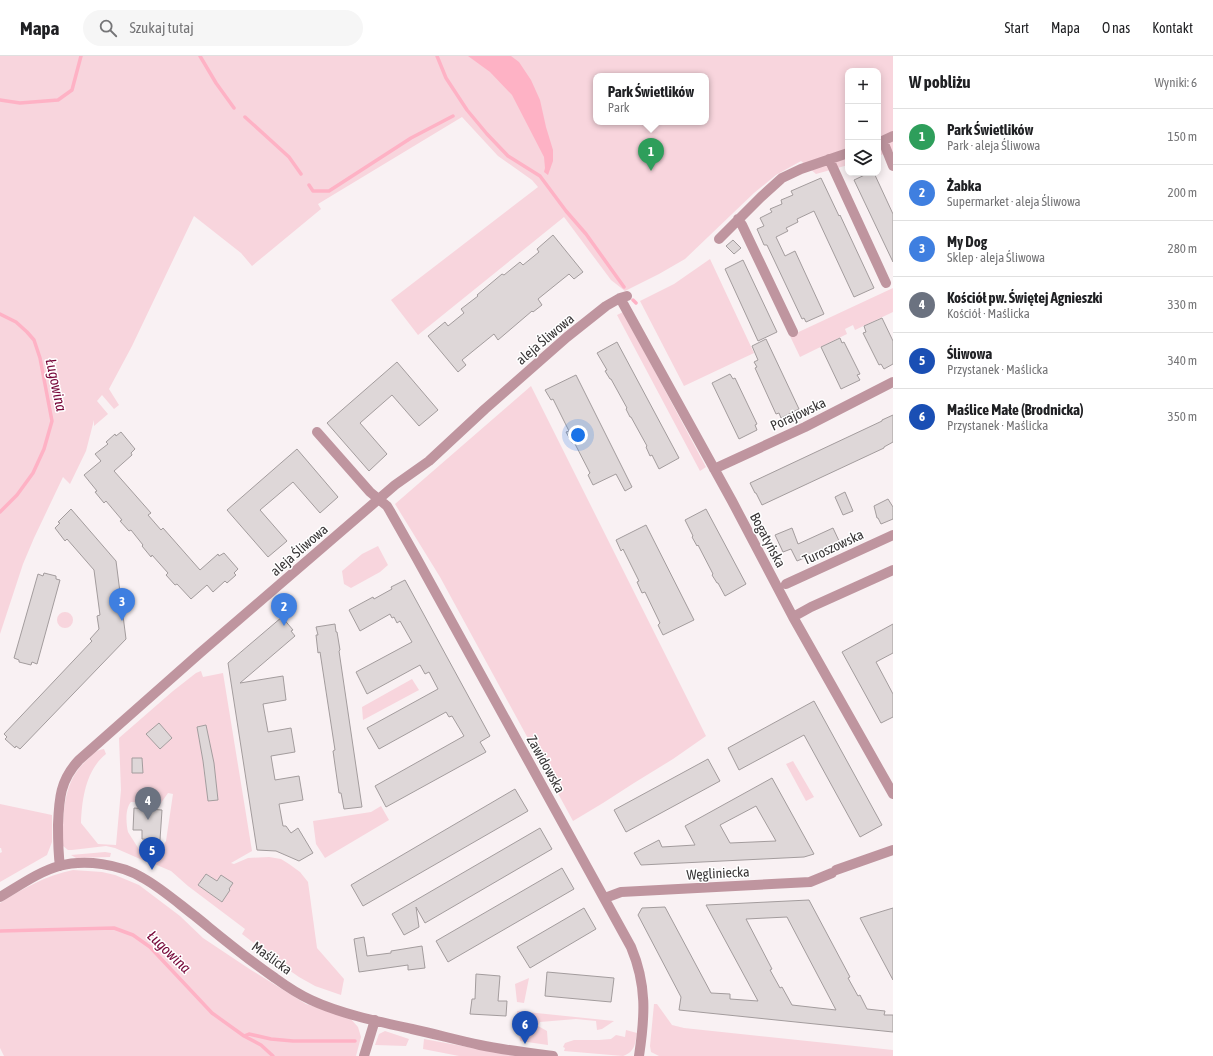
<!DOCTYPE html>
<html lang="pl">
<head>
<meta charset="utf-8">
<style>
	:root { --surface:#fff; --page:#f6f6f6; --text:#202124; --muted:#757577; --line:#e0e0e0; --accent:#d93025 }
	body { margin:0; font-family:"Asap Condensed",sans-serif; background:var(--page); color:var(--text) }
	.controls { position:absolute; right:12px; top:12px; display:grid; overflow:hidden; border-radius:8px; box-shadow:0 2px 10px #0003 }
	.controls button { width:36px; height:36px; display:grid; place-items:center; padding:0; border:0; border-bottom:1px solid var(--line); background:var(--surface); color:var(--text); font:20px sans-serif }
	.you { position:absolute; left:578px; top:379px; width:14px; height:14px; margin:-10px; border:3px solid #fff; border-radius:50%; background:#1a73e8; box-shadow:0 0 0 6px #1a73e833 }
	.badge { display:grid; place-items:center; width:26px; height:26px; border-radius:50%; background:var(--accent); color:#fff; font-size:13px; font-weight:700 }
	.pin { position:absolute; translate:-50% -33px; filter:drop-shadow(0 1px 2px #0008) }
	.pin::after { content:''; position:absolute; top:21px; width:14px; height:12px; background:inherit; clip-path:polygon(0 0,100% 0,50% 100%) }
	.popup { position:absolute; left:593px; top:17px; width:116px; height:52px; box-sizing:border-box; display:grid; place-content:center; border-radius:8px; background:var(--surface); filter:drop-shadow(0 1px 3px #0005); font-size:13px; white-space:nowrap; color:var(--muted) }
	.popup b { font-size:15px; color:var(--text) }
	.popup::after { content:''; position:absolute; left:50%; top:100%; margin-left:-8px; border:8px solid transparent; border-top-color:var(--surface) }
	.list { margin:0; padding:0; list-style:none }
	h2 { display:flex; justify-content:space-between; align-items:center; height:52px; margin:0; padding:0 16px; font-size:17px }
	h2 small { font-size:13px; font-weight:400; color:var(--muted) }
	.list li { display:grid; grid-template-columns:26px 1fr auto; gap:12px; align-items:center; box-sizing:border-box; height:56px; padding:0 16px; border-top:1px solid var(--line) }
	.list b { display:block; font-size:15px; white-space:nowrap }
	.list p { margin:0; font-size:13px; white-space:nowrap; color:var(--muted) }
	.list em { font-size:13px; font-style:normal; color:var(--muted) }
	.icon { flex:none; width:22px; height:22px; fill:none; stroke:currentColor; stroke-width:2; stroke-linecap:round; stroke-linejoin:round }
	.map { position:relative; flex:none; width:893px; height:1000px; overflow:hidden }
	header { display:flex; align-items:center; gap:24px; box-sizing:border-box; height:56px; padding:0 20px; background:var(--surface); border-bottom:1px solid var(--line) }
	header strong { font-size:19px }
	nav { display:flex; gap:22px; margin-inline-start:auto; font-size:14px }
	.search { width:280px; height:36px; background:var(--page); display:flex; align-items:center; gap:10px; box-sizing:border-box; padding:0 14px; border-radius:22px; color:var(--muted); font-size:15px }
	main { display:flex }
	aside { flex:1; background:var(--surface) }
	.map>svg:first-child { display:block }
	.green { fill:#f8d5dd; fill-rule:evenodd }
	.water { fill:#feb2c5 }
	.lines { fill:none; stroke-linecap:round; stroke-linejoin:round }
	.stream { stroke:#feb2c5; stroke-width:3.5 }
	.building { fill:#ded7d8; stroke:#a39c9d; fill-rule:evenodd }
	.minor { stroke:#bf959f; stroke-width:10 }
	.labels { text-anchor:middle; stroke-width:3; stroke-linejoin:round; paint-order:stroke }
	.street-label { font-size:14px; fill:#383536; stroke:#fff }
	.water-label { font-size:15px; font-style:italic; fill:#760638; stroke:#fff }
</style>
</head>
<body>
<header>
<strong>Mapa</strong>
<div class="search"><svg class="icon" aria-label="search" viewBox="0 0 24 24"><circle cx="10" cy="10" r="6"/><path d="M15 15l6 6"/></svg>Szukaj tutaj</div>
<nav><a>Start</a><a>Mapa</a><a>O nas</a><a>Kontakt</a></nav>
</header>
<main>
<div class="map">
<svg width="893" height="1000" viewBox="0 0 893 1000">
	<rect width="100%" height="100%" fill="#f9f1f3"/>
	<!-- green -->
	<path class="green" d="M0,0H893V95L878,100V15H848V109L816,118L801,105L776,119L754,137L685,203L659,218L625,235L611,224L564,161L418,279L391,244L538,131L532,124L498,100L462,61L318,148L321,153L252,210L241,197L194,160L132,290L109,333L119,349L114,353L102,339L97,345L108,358L94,370V364L86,395L70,428L63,421L34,482L23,508L0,578ZM596,20H706V66H596Z
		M710,203L754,297L684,330L640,245L674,228Z
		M893,232V256L855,274L853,269L845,273L847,278L800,301L790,280Z
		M623,256L706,411L700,415L617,259Z
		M531,330L706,680L673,703L634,727L603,747L573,765L440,521L395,448Z
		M378,490L388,509L380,516L351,532L344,528L342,515L362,498Z
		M57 564a8 8 0 1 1 16 0a8 8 0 1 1-16 0Z
		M201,615L203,621L223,617L252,795L231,807L234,808L248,802L269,801L281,803L289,808L300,816L308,826L317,892L344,923L341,939L315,930L299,921L286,912L242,878L245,873L188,830L171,815L152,807L166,785L173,738L168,737L161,747L131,746C125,753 126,767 128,776L147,806L115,792L106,790L72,794H68L63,790C63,758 62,725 88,703C94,697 96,694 104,693L106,698C86,714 82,742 81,767L98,788L116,789L121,734L119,682L173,635L196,617ZM159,667L172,682L160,693L147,678ZM206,669L213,705L203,706L197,671ZM214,708L218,744L208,745L203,709ZM206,818L217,825L221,819L232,827L229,833L230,834L222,846L198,829Z
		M412,623L419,634L363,664L362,651Z
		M793,705L814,741L806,745L786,708Z
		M0,748L52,759V786L47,799L0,826V797L2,796L1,792H0Z
		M381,750L389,764L325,802L316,788L313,765L371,756Z
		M105,796L111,797L110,801L76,802L71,799Z
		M73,814L102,816L115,819L139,829L180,860L203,882L251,914L306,948L349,961L358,971L361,981L356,1000H4L0,992V847C24,832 45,820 73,814Z
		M529,922L524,947L517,946L515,928Z
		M654,948H657L672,969L684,972L893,994V1000H659L651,996L650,990Z
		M517,955L614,965L602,973L597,974L596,965L576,963L540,966L538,970L547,975L548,989L520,985Z
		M626,974L637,977C635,988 635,996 623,1000L564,995L565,992L563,991L565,987L574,984H599L611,983L616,979L625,981Z
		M385,975L409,983L406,990L375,989L379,978Z
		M424,983L517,1000H459L423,993Z"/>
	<!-- water -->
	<path class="water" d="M468,0H511L519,6L531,24L540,44L546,71L553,94V105L548,119L544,116L545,112L544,101L512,39L490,16Z"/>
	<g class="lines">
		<!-- stream -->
		<path class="stream" d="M200,0L216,27L234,52
			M437,0L446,22L467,54L487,78L508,100L540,120L566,155L586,178L624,231
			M0,44L20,47L58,44L72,34L81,0
			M245,61L289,101L301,118
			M309,129L313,135H329L411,82L453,60
			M633,244L636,247
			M0,258L16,266L27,276L34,284L40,302L52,365L44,393L33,417L17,439L0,456
			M0,875L114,872L133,879L150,891L212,957L244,980L261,989L273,1000
			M244,980L249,978L271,983L293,985H355"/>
	</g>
	<!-- building -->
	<path class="building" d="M869,117H874L893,158V206L854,124Z
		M821,122L839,160L840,159L874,232L854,241L814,155L797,163L798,166L786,172L788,175L776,181L785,200L795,195L824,258L806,266L804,262L802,263L767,189H764L757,173L764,170L760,162L772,156L770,153L782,148L781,144L793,139L791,135Z
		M553,179L583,216L574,223L569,218L538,243L542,249L533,256L532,255L498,284L494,278L462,304L466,309L458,316L428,280L445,266L448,270L464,257L461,253L478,240L477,239L502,218L504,219L520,206L523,209L539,196L537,193Z
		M733,184L741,192L734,198L726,190Z
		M743,204L777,276L758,285L725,213Z
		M882,262L893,285V308L884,313L881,308L879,309L863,277L866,276L864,270Z
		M840,282L842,287L844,286L860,318L857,319L860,324L841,333L821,291Z
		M766,283L799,353L781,362L779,357L776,358L755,312L757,311L754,306L758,304L752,290Z
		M617,286L679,402L659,413L652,399L650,400L646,391L647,390L631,361H630L626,353L627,352L611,323H610L605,315L607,314L597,297Z
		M397,306L438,354L419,370L392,339L360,367L387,398L369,415L327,367Z
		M730,318L733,323L735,322L757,368L755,369L757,374L739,383L712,327Z
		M576,319L632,431L625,435L616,418L593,429L588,419L590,417L574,386L572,387L566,376L569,375L553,343L551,344L545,334Z
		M893,359V386L884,391V392L762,449L756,437H755L750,427L882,365V364Z
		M121,376L135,393L131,397L132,399L114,415L151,457L148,459L161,474L163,472L200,514L218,498L219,500L224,497L238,513L234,517L236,519L227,527L225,525L213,536L207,529L191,543L177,528L175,529L166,519L168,517L152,499L151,501L142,490L143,489L131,474L129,475L120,465L122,464L106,445L104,447L95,436L97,435L84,419L101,405L95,398L108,388L106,386L115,378L116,380Z
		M297,393L338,441L320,457L293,426L260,454L287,485L268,501L227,454Z
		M845,436L853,455L843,459L835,441Z
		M888,443L893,451V463L881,468L878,462H877L874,450Z
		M71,453L116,505L126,583L20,693L16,690L15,692L5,683L7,681L4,678L92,585L90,583L99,573L97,560L100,559L94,514L67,483L65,485L55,472L60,467L58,466Z
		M706,453L746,528L725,540L718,527H717L712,519L713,518L698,489L697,490L692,481L693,480L685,464Z
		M646,469L694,564L663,579L658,569L660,567L645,536L642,537L637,526L639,525L623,493L621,495L616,484Z
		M792,472L798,488L833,472L840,487L797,505L791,493L783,496L775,479Z
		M44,517L56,520V523L60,524L37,608L32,606L31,609L19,606V604L14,602L38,518L43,520Z
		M405,524L490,680L480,686L486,696L386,751L375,730L464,680L452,660L449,661L446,656L379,693L367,672L438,633L429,616L425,618L420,609L367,638L356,616L412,586L400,565L397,567L394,561L392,562L390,558L360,575L349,554L373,541L374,543L392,533L391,531Z
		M282,561L293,574L291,575L295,580L240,627L283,620L286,644L263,648L268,676L291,672L295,696L271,700L275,724L299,720L303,744L279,748L283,770H286L291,777L298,772L313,797L299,805L276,795L257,794L228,607Z
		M335,568L336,576H337L340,594L339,595L362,751L344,753L341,737H339L333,695L335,694L320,596L318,597L316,579H318L316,571Z
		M893,568V597L876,606L893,638V661L881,667L842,596Z
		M814,645L882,769L860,781L804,679L739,714L728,692Z
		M159,667L172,682L160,693L146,678Z
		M206,669L214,707L218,744L208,745L203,705L197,671Z
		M132,702H142L143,717H132Z
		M708,703L720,725L626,776L614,754Z
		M772,722L814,798L804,801L641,809L634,797L659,784L662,791L695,789L685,770ZM756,750L776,785L730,787L720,769Z
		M515,733L528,755L363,850L351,829Z
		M134,752L162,754L160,784L142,783V774H133Z
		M540,772L552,793L425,867L416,851L419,871L404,879L392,858Z
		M562,812L574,833L448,906L436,885Z
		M206,818L217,825L221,819L233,827L229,833L230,834L222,846L198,829Z
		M809,844L850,921L848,922L858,940L860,939L867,953L885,955L884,959H893V976L679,954L681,941L638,859L642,852L665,851L711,937L730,938V943L758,945L706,849ZM787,861L836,954L792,949L782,931L780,932L770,914L772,913L746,863Z
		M584,852L596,873L530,912L517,891Z
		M893,852V924L860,862Z
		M364,881L367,900L391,897V895L422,890L425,912L408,914V909L359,916L354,883Z
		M547,916L614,922L611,946L545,940Z
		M476,918L500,920L498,945H507L506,960L470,958L472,943H475Z"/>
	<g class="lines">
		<!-- minor -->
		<path class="minor" d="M883,85L893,110
			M878,87L893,80
			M829,103L886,227
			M738,163L742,169L793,276
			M719,183L761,141L782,122L801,113L848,97
			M620,242L732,445L793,561L893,738
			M317,376L370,436L387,450L390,455L416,501L631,891C647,929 645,960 639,1000
			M714,413L805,371L893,326
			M786,528L893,479
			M793,561L811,551L893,514
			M60,810C58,796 58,783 58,769C59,743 60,724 79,704L200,597L395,429L429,405L485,353L567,281L606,250L620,242L627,240
			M836,814L893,794
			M0,841C19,830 38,816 59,810C85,803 120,808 143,822C161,832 178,847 195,860C221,881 247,903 275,922C286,930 298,938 311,944C341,958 380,966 412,973C435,978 457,984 480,989C504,994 529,997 553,1000
			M605,842L621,836L810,826L832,817
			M364,1000L375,964"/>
	</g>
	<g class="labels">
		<!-- street labels -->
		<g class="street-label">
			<text transform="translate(545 283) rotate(-40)" y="5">aleja Śliwowa</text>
			<text transform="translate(798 358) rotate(-25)" y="5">Porajowska</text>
			<text transform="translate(768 484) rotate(62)" y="5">Bogatyńska</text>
			<text transform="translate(833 491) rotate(-25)" y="5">Turoszowska</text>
			<text transform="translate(299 494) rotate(-41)" y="5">aleja Śliwowa</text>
			<text transform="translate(546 708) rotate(61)" y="5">Zawidowska</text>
			<text transform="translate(718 817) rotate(-3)" y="5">Węgliniecka</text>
			<text transform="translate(272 902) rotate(36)" y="5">Maślicka</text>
		</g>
		<!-- water labels -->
		<g class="water-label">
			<text transform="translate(56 329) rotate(78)" y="5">Ługowina</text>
			<text transform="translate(169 896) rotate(44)" y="5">Ługowina</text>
		</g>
	</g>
</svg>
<div class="controls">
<button>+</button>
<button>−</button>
<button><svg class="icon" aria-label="layers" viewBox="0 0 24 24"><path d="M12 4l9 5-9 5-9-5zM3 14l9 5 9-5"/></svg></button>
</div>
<div class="you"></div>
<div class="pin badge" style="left:651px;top:115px;background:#2e9e5b">1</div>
<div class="popup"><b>Park Świetlików</b>Park</div>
<div class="pin badge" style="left:284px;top:570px;background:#3f7fe0">2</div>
<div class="pin badge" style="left:122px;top:565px;background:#3f7fe0">3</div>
<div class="pin badge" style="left:148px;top:764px;background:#6b7280">4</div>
<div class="pin badge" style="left:152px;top:814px;background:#1a4fb4">5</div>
<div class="pin badge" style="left:525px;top:988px;background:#1a4fb4">6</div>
</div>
<aside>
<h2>W pobliżu<small>Wyniki: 6</small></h2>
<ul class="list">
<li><span class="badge" style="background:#2e9e5b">1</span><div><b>Park Świetlików</b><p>Park · aleja Śliwowa</p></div><em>150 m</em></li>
<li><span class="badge" style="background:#3f7fe0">2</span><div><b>Żabka</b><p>Supermarket · aleja Śliwowa</p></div><em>200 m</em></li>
<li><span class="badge" style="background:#3f7fe0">3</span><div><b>My Dog</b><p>Sklep · aleja Śliwowa</p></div><em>280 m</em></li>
<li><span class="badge" style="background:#6b7280">4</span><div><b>Kościół pw. Świętej Agnieszki</b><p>Kościół · Maślicka</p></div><em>330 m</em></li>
<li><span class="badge" style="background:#1a4fb4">5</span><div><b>Śliwowa</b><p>Przystanek · Maślicka</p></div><em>340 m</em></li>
<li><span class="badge" style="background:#1a4fb4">6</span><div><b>Maślice Małe (Brodnicka)</b><p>Przystanek · Maślicka</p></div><em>350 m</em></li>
</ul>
</aside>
</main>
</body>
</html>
